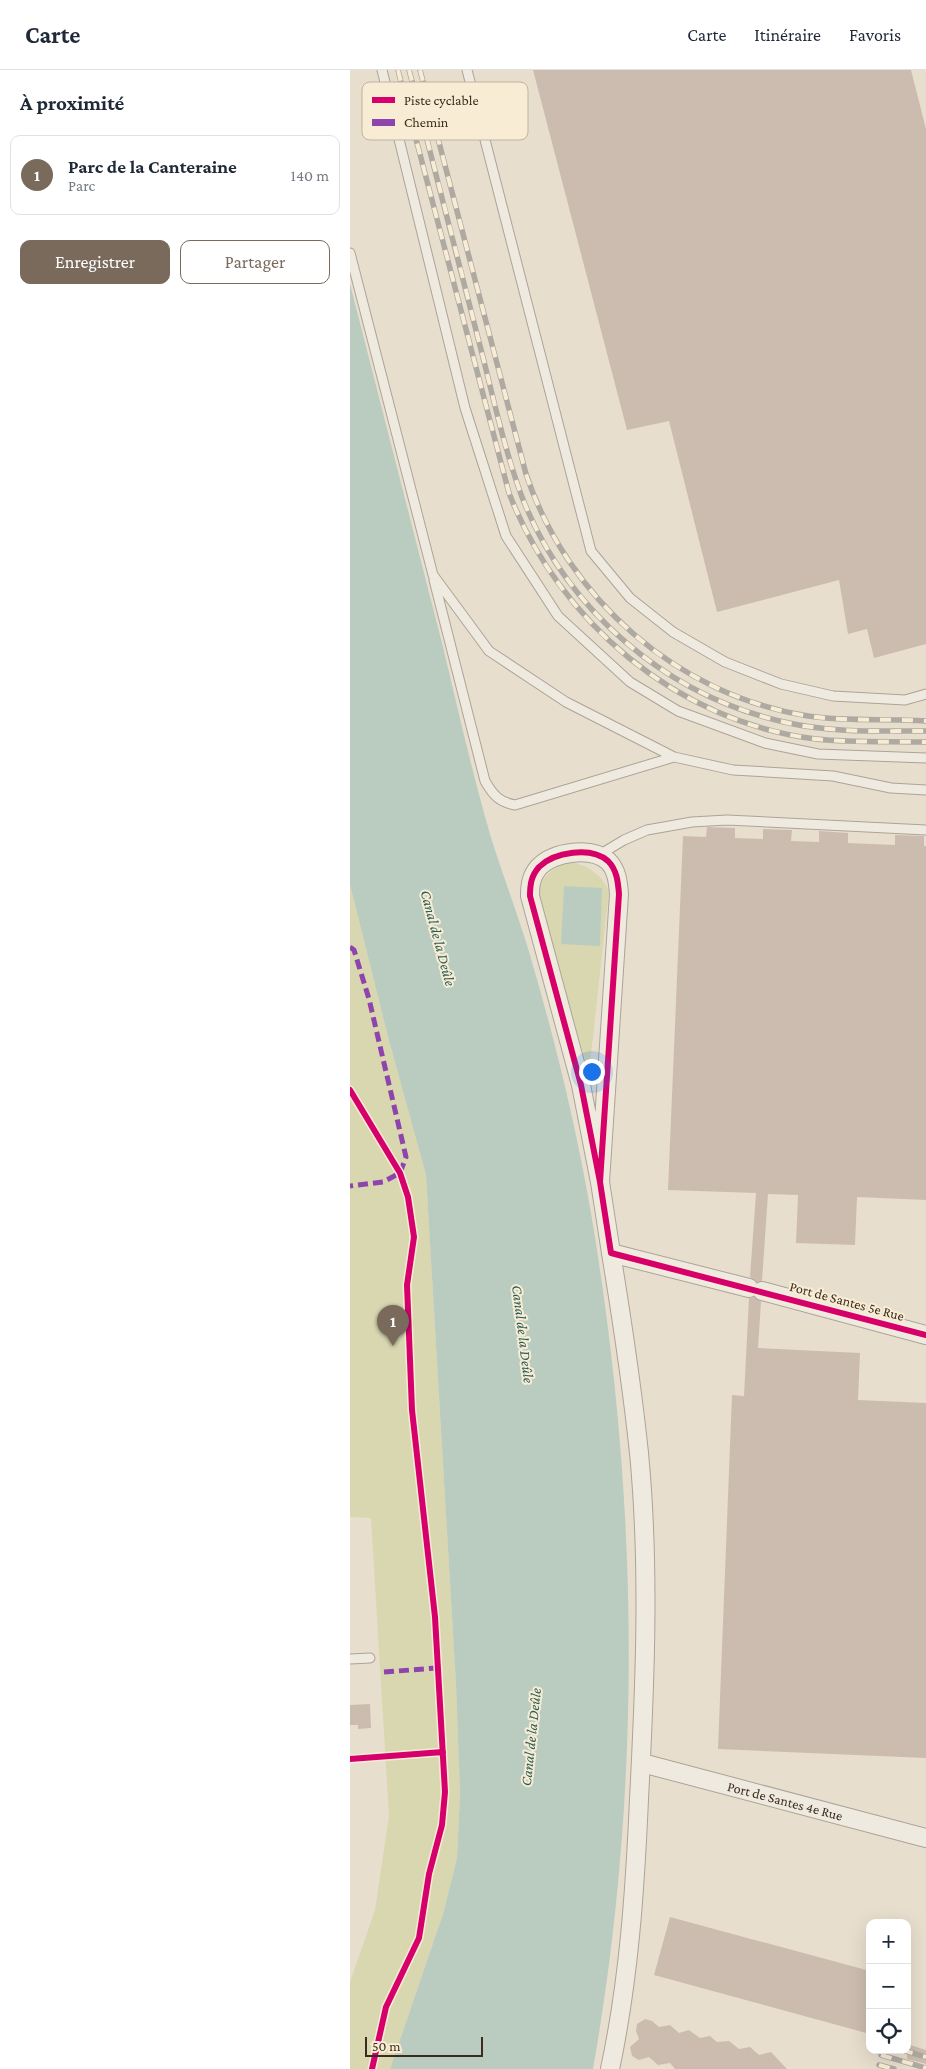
<!DOCTYPE html>
<html lang="fr">
<head>
<meta charset="utf-8">
<style>
	:root { --surface:#fff; --page:#f6f6f7; --text:#1f2937; --muted:#747a83; --line:#e0e1e3; --accent:#796a5c }
	body { margin:0; font-family:"Crimson Pro",serif; background:var(--page); color:var(--text) }
	.controls { position:absolute; right:15px; bottom:15px; display:grid; overflow:hidden; border-radius:10px; box-shadow:0 5px 20px #0002 }
	.controls button { width:45px; height:45px; display:grid; place-items:center; padding:0; border:0; border-bottom:1px solid var(--line); background:var(--surface); color:var(--text); font:25px sans-serif }
	.scale { position:absolute; left:15px; bottom:12px; width:118px; box-sizing:border-box; padding-left:5px; border:2px solid #3d2c1e; border-top:0; font-size:14px; line-height:18px; white-space:nowrap; color:#3d2c1e; -webkit-text-stroke:4px #f8edd4; paint-order:stroke }
	.you { position:absolute; left:241px; top:1001px; width:18px; height:18px; margin:-12px; border:4px solid #fff; border-radius:50%; background:#1a73e8; box-shadow:0 0 0 8px #1a73e833 }
	.badge { display:grid; place-items:center; width:32px; height:32px; border-radius:50%; background:var(--accent); color:#fff; font-size:16px; font-weight:700 }
	.pin { position:absolute; translate:-50% -41px; filter:drop-shadow(0 1px 2px #0008) }
	.pin::after { content:''; position:absolute; top:26px; width:18px; height:15px; background:inherit; clip-path:polygon(0 0,100% 0,50% 100%) }
	.list { margin:0; padding:0; list-style:none }
	h2 { display:flex; justify-content:space-between; align-items:center; height:65px; margin:0; padding:0 20px; font-size:21px }
	h2 small { font-size:16px; font-weight:400; color:var(--muted) }
	.list li { display:grid; grid-template-columns:32px 1fr auto; gap:15px; align-items:center; box-sizing:border-box; height:80px; margin:0 10px 10px; padding:0 10px; border:1px solid var(--line); border-radius:10px }
	.list b { display:block; font-size:19px; white-space:nowrap }
	.list p { margin:0; font-size:16px; white-space:nowrap; color:var(--muted) }
	.list em { font-size:16px; font-style:normal; color:var(--muted) }
	.actions { display:flex; gap:10px; padding:15px 20px }
	.actions a { flex:1; padding:11px 0; border:1px solid var(--accent); border-radius:10px; text-align:center; font-size:18px; color:var(--accent) }
	.actions .main { background:var(--accent); color:#fff }
	.icon { flex:none; width:28px; height:28px; fill:none; stroke:currentColor; stroke-width:2; stroke-linecap:round; stroke-linejoin:round }
	.map { position:relative; flex:none; width:576px; height:1999px; overflow:hidden }
	header { display:flex; align-items:center; gap:30px; box-sizing:border-box; height:70px; padding:0 25px; background:var(--surface); border-bottom:1px solid var(--line) }
	header strong { font-size:24px }
	nav { display:flex; gap:28px; margin-inline-start:auto; font-size:18px }
	main { display:flex }
	aside { flex:1; background:var(--surface) }
	.map>svg:first-child { display:block }
	.green { fill:#d9d7b0 }
	.water { fill:#baccc0 }
	.building { fill:#ccbcaf }
	.lines { fill:none; stroke-linecap:round; stroke-linejoin:round }
	.service-casing { stroke:#ada397; stroke-width:11 }
	.minor-casing { stroke:#ada397; stroke-width:20 }
	.service { stroke:#efeae0; stroke-width:9 }
	.minor { stroke:#efeae0; stroke-width:18 }
	.rail-casing { stroke:#aea9a1; stroke-width:5.5 }
	.rail { stroke:#f8edd4; stroke-width:4; stroke-dasharray:11; stroke-linecap:butt }
	.quiet { stroke:#8e44ad; stroke-width:5; stroke-dasharray:10 5; stroke-linecap:butt }
	.cycleway-casing { stroke:#f8edd4; stroke-width:9 }
	.cycleway { stroke:#d6006c; stroke-width:6 }
	.labels { text-anchor:middle; stroke-width:4; stroke-linejoin:round; paint-order:stroke }
	.street-label { font-size:14px; fill:#3d2c1e; stroke:#f8edd4 }
	.water-label { font-size:15px; font-style:italic; fill:#2c5e59; stroke:#f8edd4 }
	.key { fill:#f8edd4; stroke:#c0b39d; stroke-width:1 }
	.key-label { font-size:14px; fill:#3d2c1e }
</style>
</head>
<body>
<header>
<strong>Carte</strong>
<nav><a>Carte</a><a>Itinéraire</a><a>Favoris</a></nav>
</header>
<main>
<aside>
<h2>À proximité<small></small></h2>
<ul class="list">
<li><span class="badge">1</span><div><b>Parc de la Canteraine</b><p>Parc</p></div><em>140 m</em></li>
</ul>
<div class="actions"><a class="main">Enregistrer</a><a>Partager</a></div>
</aside>
<div class="map">
<svg width="576" height="1999" viewBox="0 0 576 1999">
	<rect width="100%" height="100%" fill="#e8dece"/>
	<!-- green -->
	<path class="green" d="M218,792C237,794 251,804 259,821L239,1003L188,829C189,809 200,799 218,792Z
		M0,815L38,967L76,1105L106,1614L110,1724L107,1788L93,1844L40,1999H0V1912L25,1840L39,1746L21,1448L0,1447Z"/>
	<!-- water -->
	<path class="water" d="M0,214C31,335 62,456 93,577C108,639 122,702 140,764C152,804 168,844 180,885C205,970 226,1056 241,1143C289,1427 293,1715 243,1999H40L93,1844L107,1788L110,1724L106,1614L76,1105L38,967L0,815Z
		M214,816L252,818L250,876L211,874Z"/>
	<!-- building -->
	<path class="building" d="M183,0H561L576,59V574L524,588L517,559L498,564L489,510L367,542L319,351L277,360Z
		M357,757L385,758V768L413,769V759L442,760L441,771L469,772V761L498,763V773L545,775V765L574,766V776H576V1130L507,1127L505,1175L446,1173L448,1125L418,1124L412,1211L407,1212L400,1207L406,1123L318,1120L333,766L356,767Z
		M404,1227L411,1232L408,1278L510,1283L508,1330L576,1333V1688L368,1679L382,1325L394,1326L399,1228Z
		M20,1634L21,1658L8,1659V1655H0V1635Z
		M320,1847L520,1901V1964L304,1905Z
		M295,1949L302,1951L309,1957L320,1955L329,1963L339,1960L350,1968L360,1966L367,1972L379,1971L389,1979L400,1977L409,1985L421,1982L437,1999H325L320,1993L308,1995L299,1987L289,1990L282,1986L280,1977L289,1969L286,1961L287,1954Z
		M557,1974L576,1980V1994L557,1989Z"/>
	<g class="lines">
		<defs>
			<path id="service" d="M32,0L115,338L156,466L208,546L280,612L328,641L415,673L468,684L576,688
				M117,0L241,481L280,528L323,562L375,592L431,614L483,626L555,630L576,624
				M0,183L83,505L139,581L216,632L324,687L383,700L483,706L541,718L576,720
				M84,510L135,711C143,725 149,732 165,735L324,687
				M249,785L274,770L297,760L342,752L377,750L576,760
				M0,1589L20,1588"/>
			<g id="minor">
				<path d="M250,1112L269,824C268,812 267,800 258,791C241,776 204,782 189,797C181,806 180,815 180,826L231,1015L250,1112L261,1183L399,1218"/>
				<path d="M412,1221L576,1265"/>
				<path id="s1" d="M292,1693L576,1768"/>
				<path d="M260,1999C279,1910 285,1820 289,1729C295,1614 300,1498 289,1383C282,1316 272,1250 261,1183"/>
			</g>
		</defs>
		<!-- service casing -->
		<use href="#service" class="service-casing"/>
		<!-- minor casing -->
		<use href="#minor" class="minor-casing"/>
		<!-- service -->
		<use href="#service" class="service"/>
		<!-- minor -->
		<use href="#minor" class="minor"/>
		<defs>
			<path id="rail" d="M48,0L57,36
				M59,0L68,33
				M70,0L176,404C218,529 327,625 458,646C498,652 537,648 576,651
				M66,27C87,108 108,188 128,268C142,321 153,376 172,427C216,540 317,626 434,652C481,663 528,661 576,661
				M56,31L159,423C209,552 327,652 466,669C503,673 539,671 576,672
				M552,1980L576,1987
				M531,1985L576,1998
				M529,1995L544,1999"/>
		</defs>
		<!-- rail casing -->
		<use href="#rail" class="rail-casing"/>
		<!-- rail -->
		<use href="#rail" class="rail"/>
		<!-- quiet -->
		<path class="quiet" d="M0,877L4,880L19,929L56,1087L50,1103L33,1112L0,1116
			M34,1602L87,1598"/>
		<defs>
			<path id="cycleway" d="M0,1020L50,1103L58,1127L64,1167L57,1215L62,1340L85,1547L95,1722L92,1755L79,1804L69,1868L36,1937L22,1999
				M250,1112L269,824C268,812 267,800 258,791C241,776 204,782 189,797C181,806 180,815 180,826L231,1015L250,1112L261,1183L576,1265
				M0,1689L93,1682"/>
		</defs>
		<!-- cycleway casing -->
		<use href="#cycleway" class="cycleway-casing"/>
		<!-- cycleway -->
		<use href="#cycleway" class="cycleway"/>
	</g>
	<g class="labels">
		<!-- street labels -->
		<g class="street-label">
			<text transform="translate(497 1231) rotate(15)" y="5">Port de Santes 5e Rue</text>
			<text dy="5" stroke="none"><textPath href="#s1" startOffset="148">Port de Santes 4e Rue</textPath></text>
		</g>
		<!-- water labels -->
		<g class="water-label">
			<text transform="translate(88 868) rotate(75)" y="5">Canal de la Deûle</text>
			<text transform="translate(173 1264) rotate(83)" y="5">Canal de la Deûle</text>
			<text transform="translate(181 1667) rotate(-84)" y="5">Canal de la Deûle</text>
		</g>
	</g>
	<!-- legend -->
	<rect x="12" y="12" width="166" height="58" rx="8" class="key"/>
	<rect x="22" y="27" width="23" height="6" fill="#d6006c"/>
	<rect x="22" y="49" width="23" height="7" fill="#8e44ad"/>
	<g class="key-label">
		<text x="54" y="35">Piste cyclable</text>
		<text x="54" y="57">Chemin</text>
	</g>
</svg>
<div class="controls">
<button>+</button>
<button>−</button>
<button><svg class="icon" aria-label="locate" viewBox="0 0 24 24"><circle cx="12" cy="12" r="6"/><path d="M12 2v4M12 18v4M2 12h4M18 12h4"/></svg></button>
</div>
<div class="scale">50 m</div>
<div class="you"></div>
<div class="pin badge" style="left:43px;top:1276px">1</div>
</div>
</main>
</body>
</html>
